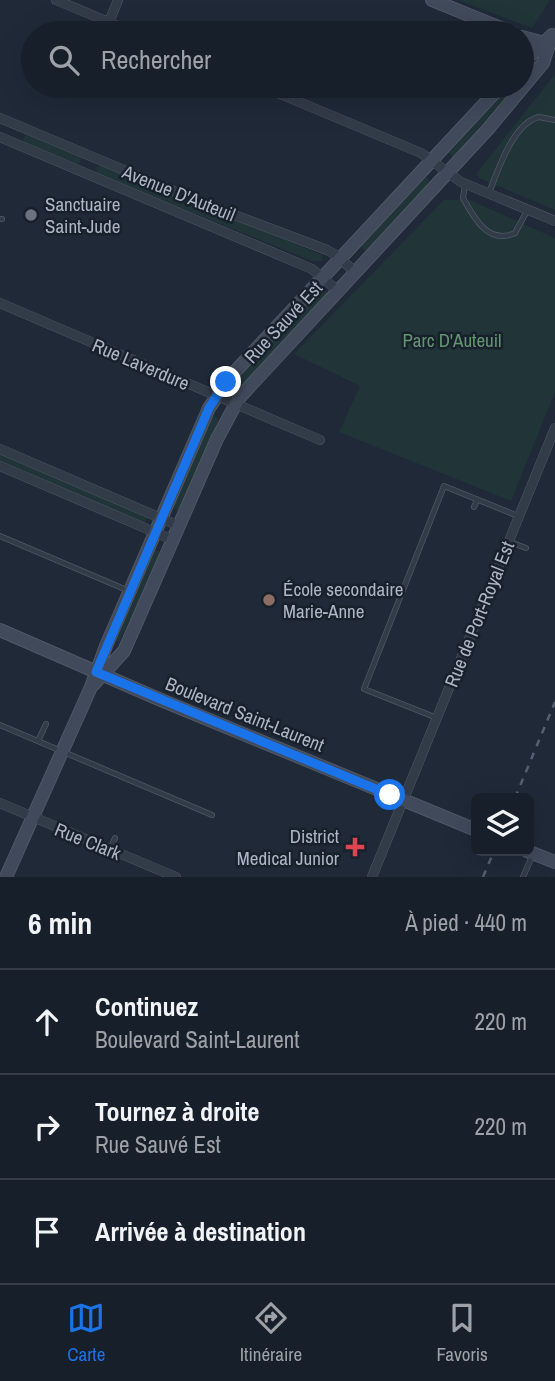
<!DOCTYPE html>
<html lang="fr">
<head>
<meta charset="utf-8">
<style>
	:root { --surface:#171f2a; --page:#202732; --text:#f1f3f6; --muted:#9ea2a8; --line:#363d47; --accent:#1a73e8 }
	body { margin:0; font-family:"Archivo Narrow",sans-serif; background:var(--page); color:var(--text) }
	.controls { position:absolute; right:21px; bottom:21px; display:grid; overflow:hidden; border-radius:10px; box-shadow:0 7px 28px #0002 }
	.controls button { width:63px; height:63px; display:grid; place-items:center; padding:0; border:0; border-bottom:2px solid var(--line); background:var(--surface); color:var(--text); font:35px sans-serif }
	.stop { position:absolute; width:21px; height:21px; margin:-16px; border:5px solid #1a73e8; border-radius:50%; background:#fff }
	.stop.end { background:#1a73e8; border-color:#fff; box-shadow:0 2px 7px #0008 }
	.list { margin:0; padding:0; list-style:none }
	h2 { display:flex; justify-content:space-between; align-items:center; height:91px; margin:0; padding:0 28px; font-size:30px }
	h2 small { font-size:23px; font-weight:400; color:var(--muted) }
	.list li { display:grid; grid-template-columns:46px 1fr auto; gap:21px; align-items:center; box-sizing:border-box; height:105px; padding:0 28px; border-top:2px solid var(--line) }
	.list b { display:block; font-size:26px; white-space:nowrap }
	.list p { margin:0; font-size:23px; white-space:nowrap; color:var(--muted) }
	.list em { font-size:23px; font-style:normal; color:var(--muted) }
	.icon { flex:none; width:38px; height:38px; fill:none; stroke:currentColor; stroke-width:2; stroke-linecap:round; stroke-linejoin:round }
	.map { position:relative; flex:none; width:555px; height:877px; overflow:hidden }
	.search { position:absolute; background:var(--surface); box-shadow:0 7px 28px #0002; left:21px; right:21px; top:21px; height:77px; display:flex; align-items:center; gap:18px; box-sizing:border-box; padding:0 24px; border-radius:38px; color:var(--muted); font-size:26px }
	.sheet { height:406px; background:var(--surface) }
	nav { display:flex; justify-content:space-around; align-items:center; box-sizing:border-box; height:98px; border-top:2px solid var(--line); background:var(--surface); font-size:19px; color:var(--muted) }
	nav a { display:grid; justify-items:center; gap:4px }
	nav .on { color:var(--accent) }
	.map>svg:first-child { display:block }
	.green { fill:#213539 }
	.lines { fill:none; stroke-linecap:round; stroke-linejoin:round }
	.lane-casing { stroke:#505866; stroke-width:6 }
	.street-casing { stroke:#505866; stroke-width:10 }
	.secondary-casing { stroke:#505866; stroke-width:14 }
	.lane { stroke:#323b48; stroke-width:4.5 }
	.street { stroke:#323b48; stroke-width:9 }
	.secondary { stroke:#404a5b; stroke-width:12 }
	.rail { stroke:#545f70; stroke-width:2.5; stroke-dasharray:7 7; stroke-linecap:butt }
	.route { stroke:#1a73e8; stroke-width:9 }
	.worship-dot { fill:#6b7280; stroke:#18202c; stroke-width:2.5 }
	.education-dot { fill:#8d6e63; stroke:#18202c; stroke-width:2.5 }
	.health-dot { fill:#e0444e; stroke:#18202c; stroke-width:2.5 }
	.labels { text-anchor:middle; stroke-width:5; stroke-linejoin:round; paint-order:stroke }
	.street-label { font-size:19px; fill:#acb5c5; stroke:#18202c }
	.poi-label { font-size:19px; fill:#acb5c5; stroke:#18202c; text-anchor:start }
	.park-label { font-size:19px; fill:#639670; stroke:#18202c }
</style>
</head>
<body>
<div class="map">
<svg width="555" height="877" viewBox="0 0 555 877">
	<rect width="100%" height="100%" fill="#1f2938"/>
	<!-- green -->
	<path class="green" d="M458,0H550L532,28Z
		M555,74V210L479,178L476,174Z
		M511,86H515L453,157L449,153Z
		M26,135L78,156L81,158L80,163L76,164L25,143L23,139Z
		M101,165L320,254L323,258L322,261H312L98,174L96,168Z
		M426,177L431,182L366,251L361,247Z
		M444,200H470L555,238V392L511,501L339,432L360,386L294,354Z
		M323,288L328,293L240,387L234,382Z
		M213,416L219,419L179,511L173,508Z
		M0,454L147,517L145,523L0,461Z
		M155,550L161,552L119,642L116,641Z"/>
	<g class="lines">
		<defs>
			<path id="lane" d="M465,185L463,198C474,218 488,245 515,233L527,211
				M489,193C498,170 513,123 539,117L555,120
				M0,219H2
				M474,507L477,500
				M0,536L129,591
				M510,542L526,548
				M437,718L364,689L444,486L518,516
				M0,725L212,815
				M38,741L46,724
				M110,850L115,838
				M523,877L533,854"/>
			<path id="street" d="M56,0L135,33
				M109,22L118,0
				M261,86L421,153L461,182L555,221
				M0,118L200,202L327,250L336,255L355,272
				M0,137L312,269L338,291
				M0,303L320,440
				M0,449L179,526
				M0,466L173,540
				M0,803L176,877
				M372,877L555,428"/>
			<path id="secondary" d="M432,0L513,33
				M522,37L548,44
				M522,63L551,36
				M0,630L161,700L476,830
				M93,685L124,651L217,439L239,398L488,129L543,63L552,35
				M527,851L555,862
				M6,877L91,687L106,646L209,408L230,377L501,86"/>
		</defs>
		<!-- lane casing -->
		<use href="#lane" class="lane-casing"/>
		<!-- street casing -->
		<use href="#street" class="street-casing"/>
		<!-- secondary casing -->
		<use href="#secondary" class="secondary-casing"/>
		<!-- lane -->
		<use href="#lane" class="lane"/>
		<!-- street -->
		<use href="#street" class="street"/>
		<!-- secondary -->
		<use href="#secondary" class="secondary"/>
		<!-- rail -->
		<path class="rail" d="M515,798L555,702
			M483,877L494,851"/>
	</g>
	<g class="lines">
		<!-- route -->
		<path class="route" d="M226,382L209,408L96,672L390,795"/>
	</g>
	<!-- markers -->
	<circle class="worship-dot" cx="31" cy="215" r="7"/>
	<circle class="education-dot" cx="269" cy="600" r="7"/>
	<path class="health-dot" d="M351.5 836.5h7v7h7v7h-7v7h-7v-7h-7v-7h7z"/>
	<g class="labels">
		<!-- street labels -->
		<g class="street-label">
			<text transform="translate(179 193) rotate(22)" y="7">Avenue D'Auteuil</text>
			<text transform="translate(283 322) rotate(-47)" y="7">Rue Sauvé Est</text>
			<text transform="translate(141 364) rotate(23)" y="7">Rue Laverdure</text>
			<text transform="translate(479 614) rotate(-68)" y="7">Rue de Port-Royal Est</text>
			<text transform="translate(245 714) rotate(22)" y="7">Boulevard Saint-Laurent</text>
			<text transform="translate(88 841) rotate(22)" y="7">Rue Clark</text>
		</g>
		<!-- poi labels -->
		<g class="poi-label">
			<text x="45" y="211">Sanctuaire<tspan x="45" dy="22">Saint-Jude</tspan></text>
			<text x="283" y="596">École secondaire<tspan x="283" dy="22">Marie-Anne</tspan></text>
			<text x="339" y="843" text-anchor="end">District<tspan x="339" dy="22">Medical Junior</tspan></text>
		</g>
		<!-- park labels -->
		<g class="park-label">
			<text x="452" y="347">Parc D'Auteuil</text>
		</g>
	</g>
</svg>
<div class="controls">
<button><svg class="icon" aria-label="layers" viewBox="0 0 24 24"><path d="M12 4l9 5-9 5-9-5zM3 14l9 5 9-5"/></svg></button>
</div>
<div class="stop" style="left:390px;top:795px"></div>
<div class="stop end" style="left:226px;top:382px"></div>
<div class="search"><svg class="icon" aria-label="search" viewBox="0 0 24 24"><circle cx="10" cy="10" r="6"/><path d="M15 15l6 6"/></svg>Rechercher</div>
</div>
<section class="sheet">
<h2>6 min<small>À pied · 440 m</small></h2>
<ul class="list">
<li><svg class="icon" aria-label="ahead" viewBox="0 0 24 24"><path d="M12 20V5M6 11l6-6 6 6"/></svg><div><b>Continuez</b><p>Boulevard Saint-Laurent</p></div><em>220 m</em></li>
<li><svg class="icon" aria-label="right" viewBox="0 0 24 24"><path d="M7 20v-9h11M14 6l5 5-5 5"/></svg><div><b>Tournez à droite</b><p>Rue Sauvé Est</p></div><em>220 m</em></li>
<li><svg class="icon" aria-label="arrive" viewBox="0 0 24 24"><path d="M6 21V4h12l-3 4 3 4H6"/></svg><div><b>Arrivée à destination</b></div></li>
</ul>
</section>
<nav>
<a class="on"><svg class="icon" aria-label="map" viewBox="0 0 24 24"><path d="M3 6l6-2 6 2 6-2v14l-6 2-6-2-6 2zM9 4v14M15 6v14"/></svg>Carte</a>
<a><svg class="icon" aria-label="directions" viewBox="0 0 24 24"><path d="M12 3l9 9-9 9-9-9zM9 14v-3h6M13 9l2 2-2 2"/></svg>Itinéraire</a>
<a><svg class="icon" aria-label="saved" viewBox="0 0 24 24"><path d="M7 4h10v16l-5-4-5 4z"/></svg>Favoris</a>
</nav>
</body>
</html>
